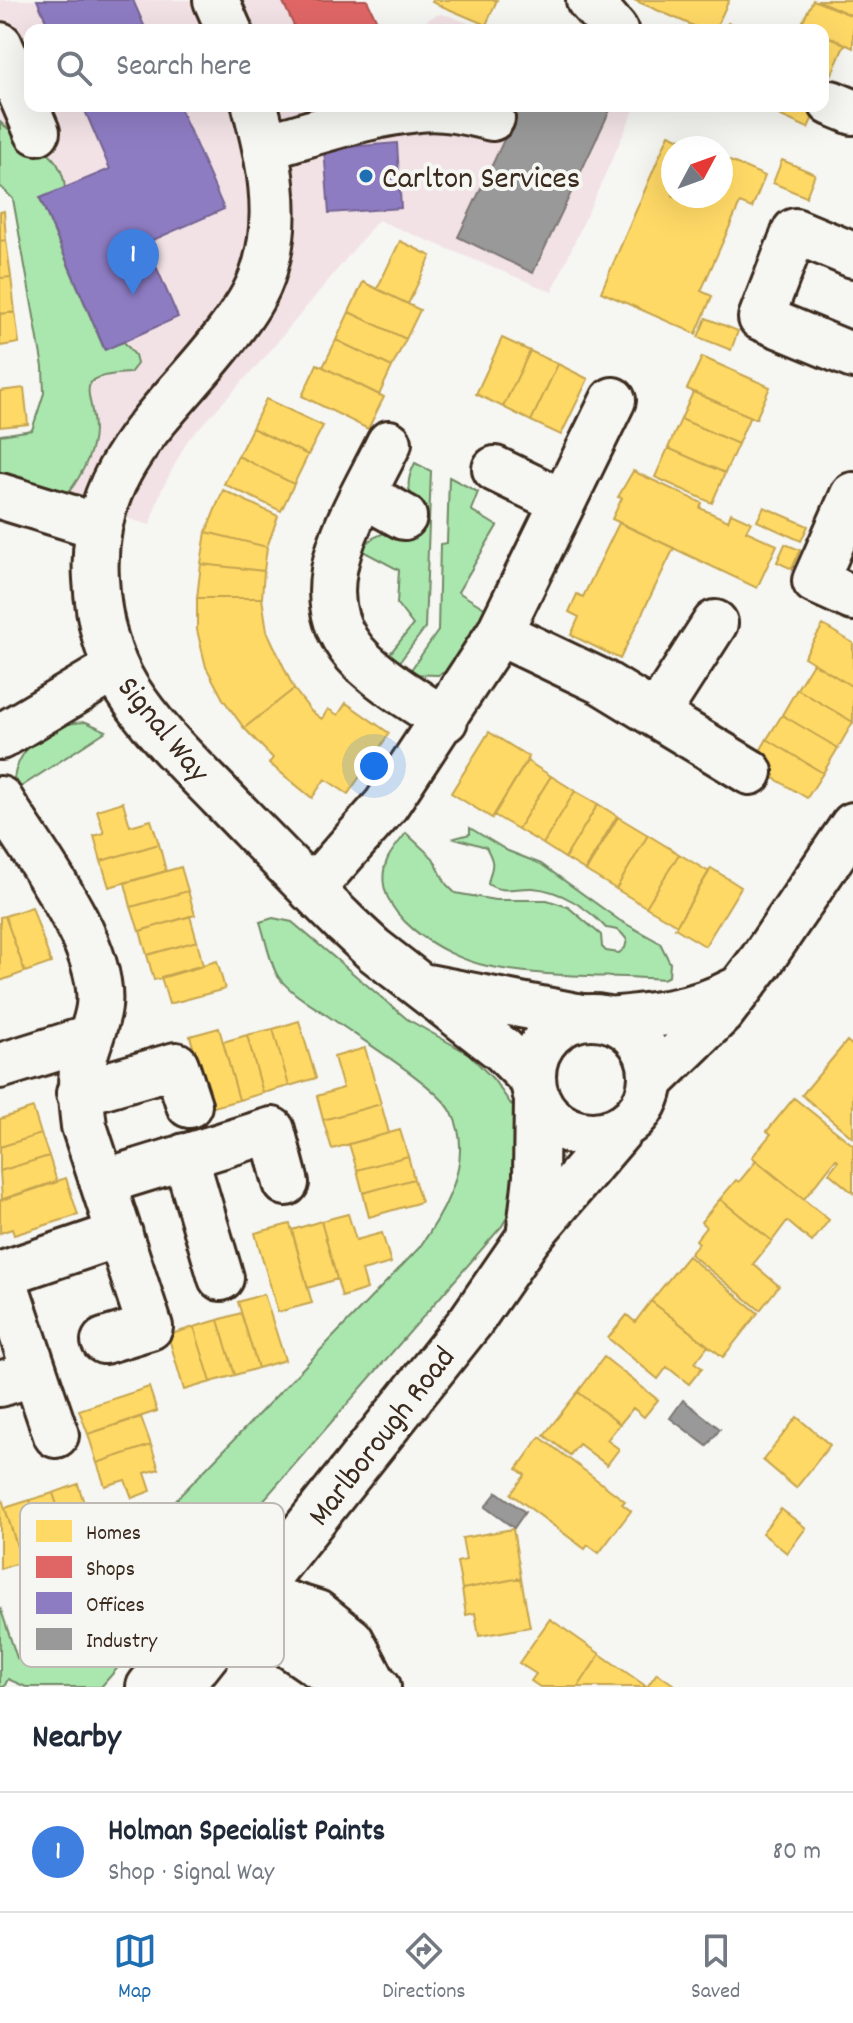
<!DOCTYPE html>
<html lang="en">
<head>
<meta charset="utf-8">
<style>
	:root { --surface:#fff; --page:#f2f2f3; --text:#1f2937; --muted:#747a83; --line:#e0e1e3; --accent:#1f6fb2 }
	body { margin:0; font-family:Dekko,sans-serif; background:var(--page); color:var(--text) }
	.compass { position:absolute; left:661px; top:136px; width:72px; height:72px; border-radius:50%; background:var(--surface); box-shadow:0 8px 32px #0002; rotate:49deg }
	.you { position:absolute; left:374px; top:766px; width:28px; height:28px; margin:-20px; border:6px solid #fff; border-radius:50%; background:#1a73e8; box-shadow:0 0 0 12px #1a73e833 }
	.badge { display:grid; place-items:center; width:52px; height:52px; border-radius:50%; background:var(--accent); color:#fff; font-size:26px; font-weight:700 }
	.pin { position:absolute; translate:-50% -66px; filter:drop-shadow(0 2px 4px #0008) }
	.pin::after { content:''; position:absolute; top:42px; width:28px; height:24px; background:inherit; clip-path:polygon(0 0,100% 0,50% 100%) }
	.list { margin:0; padding:0; list-style:none }
	h2 { display:flex; justify-content:space-between; align-items:center; height:104px; margin:0; padding:0 32px; font-size:34px }
	h2 small { font-size:26px; font-weight:400; color:var(--muted) }
	.list li { display:grid; grid-template-columns:52px 1fr auto; gap:24px; align-items:center; box-sizing:border-box; height:120px; padding:0 32px; border-top:2px solid var(--line) }
	.list b { display:block; font-size:30px; white-space:nowrap }
	.list p { margin:0; font-size:26px; white-space:nowrap; color:var(--muted) }
	.list em { font-size:26px; font-style:normal; color:var(--muted) }
	.icon { flex:none; width:44px; height:44px; fill:none; stroke:currentColor; stroke-width:2; stroke-linecap:round; stroke-linejoin:round }
	.map { position:relative; flex:none; width:853px; height:1687px; overflow:hidden }
	.search { position:absolute; background:var(--surface); box-shadow:0 8px 32px #0002; left:24px; right:24px; top:24px; height:88px; display:flex; align-items:center; gap:20px; box-sizing:border-box; padding:0 28px; border-radius:16px; color:var(--muted); font-size:30px }
	.sheet { height:224px; background:var(--surface) }
	nav { display:flex; justify-content:space-around; align-items:center; box-sizing:border-box; height:112px; border-top:2px solid var(--line); background:var(--surface); font-size:22px; color:var(--muted) }
	nav a { display:grid; justify-items:center; gap:4px }
	nav .on { color:var(--accent) }
	.map>svg:first-child { display:block }
	.built { fill:#f2e2e6 }
	.green { fill:#aae7ae; stroke:#728866; stroke-width:2 }
	.homes { fill:#ffd966; stroke:#c4a450; stroke-width:2 }
	.shops { fill:#e06666; stroke:#ae5450; stroke-width:2 }
	.offices { fill:#8e7cc3; stroke:#756392; stroke-width:2 }
	.industry { fill:#999; stroke:#7d7874; stroke-width:2 }
	.lines { fill:none; stroke-linecap:round; stroke-linejoin:round }
	.minor-casing { stroke:#3b2a1e; stroke-width:50 }
	.major-casing { stroke:#3b2a1e; stroke-width:50 }
	.minor { stroke:#f6f6f2; stroke-width:44 }
	.major { stroke:#f6f6f2; stroke-width:44 }
	.poi-dot { fill:#1f6fb2; stroke:#f6f6f2; stroke-width:3 }
	.labels { text-anchor:middle; stroke-width:8; stroke-linejoin:round; paint-order:stroke }
	.poi-label { font-size:32px; fill:#3b2a1e; stroke:#f6f6f2; text-anchor:start }
	.street-label { font-size:32px; fill:#3b2a1e; stroke:#f6f6f2 }
	.key { fill:#f6f6f2; stroke:#beb9b2; stroke-width:2 }
	.key-label { font-size:22px; fill:#3b2a1e }
</style>
</head>
<body>
<div class="map">
<svg width="853" height="1687" viewBox="0 0 853 1687">
	<rect width="100%" height="100%" fill="#f6f6f2"/>
	<filter id="ink" filterUnits="userSpaceOnUse"><feTurbulence type="fractalNoise" baseFrequency=".0125" numOctaves="2"/><feDisplacementMap in="SourceGraphic" scale="16" xChannelSelector="R" yChannelSelector="G"/><feConvolveMatrix kernelMatrix="1 2 1 2 8 2 1 2 1" color-interpolation-filters="sRGB"/></filter>
	<g filter="url(#ink)">
		<!-- built -->
		<path class="built" d="M0,0H367L381,30H30V106H636L552,292L378,220L265,357L187,441L160,493L150,525L126,518L68,493L80,475L95,434L87,393L89,386L105,374L130,373L137,364L135,355L105,350L40,198L65,188L63,173L43,149L8,130L0,122Z
			M440,14L450,16L486,30H422L428,19Z"/>
		<!-- green -->
		<path class="green" d="M0,122C26,147 61,145 65,188L40,199L104,349L124,342L135,355L137,364L130,373C68,376 94,391 94,431C94,453 78,484 62,499L0,477V435L32,430L44,393L43,367L13,199L0,186Z
			M415,463L431,471L425,628L398,664L388,656L413,625L397,604L399,570L359,549L373,538L386,532L407,539L424,510C407,494 404,485 415,463Z
			M449,477L478,492L471,510L497,526L458,592L486,609L452,669L438,675L408,674L438,631L440,544L447,543Z
			M86,722L106,731L13,792C12,750 46,723 86,722Z
			M470,828L508,851L541,864L619,920L660,943L670,963L669,976L663,979C605,975 545,978 487,966C446,958 363,911 388,858C392,850 400,841 406,833L433,858L446,884L455,893L495,900H547L568,907L601,935L602,947L606,951L619,953L625,948L627,940C618,928 618,930 606,928C588,908 560,890 533,888C516,887 502,894 488,884C491,866 497,867 486,847L455,838L470,834Z
			M273,918L292,922L407,1019L469,1054L493,1079L513,1107L521,1137L516,1202L502,1226L101,1687H26L8,1679L4,1687H0V1607L17,1658L114,1564L419,1248C445,1212 475,1159 452,1113C440,1087 354,1035 328,1016C312,1005 292,994 280,979C271,969 265,936 260,922Z"/>
		<!-- homes -->
		<path class="homes" d="M433,0H497L486,25L432,2Z
			M634,0H729L715,30H703Z
			M813,0L853,16V48L823,34V30H813L801,25Z
			M817,0H853V16Z
			M728,23L745,30H725Z
			M823,34L845,44L823,94Z
			M775,106H818L808,128L772,112Z
			M669,134L701,148H673V196H721V157L765,176L752,208L740,203L701,291L712,296L696,334L601,292Z
			M782,160L815,174L806,197L773,183Z
			M4,211L6,240L0,241V212Z
			M6,240L11,277L0,278V241Z
			M400,241L431,256L408,304L377,289Z
			M11,277L15,312L0,314V278Z
			M363,282L420,310L406,339L349,312Z
			M15,312L19,343L0,346V314Z
			M349,312L406,339L392,367L336,340Z
			M706,318L738,331L731,350L698,337Z
			M502,338L530,351L503,407L476,394Z
			M336,340L392,367L379,395L323,367Z
			M530,351L558,364L531,421L503,407Z
			M702,357L770,387L756,419L687,389Z
			M317,364L384,397L368,429L302,396Z
			M558,364L588,379L561,435L531,421Z
			M24,388L28,424L0,427V391Z
			M693,392L750,416L738,444L681,419Z
			M266,399L323,426L308,455L252,428Z
			M681,419L738,444L725,473L668,448Z
			M252,428L308,455L294,484L238,456Z
			M668,448L725,473L712,503L655,477Z
			M238,456L294,484L281,511L224,484Z
			M633,471L702,503L700,508L728,521L731,513L751,522L746,531L777,545L757,588L612,519L622,498L618,497Z
			M223,490L278,516L267,547L206,532Z
			M764,507L808,526L801,541L757,521Z
			M619,523L674,548L620,659L571,635L579,617L569,612L577,594L583,597Z
			M206,532L267,547L264,571L201,564Z
			M785,544L800,550L792,569L777,562Z
			M201,564L264,571L262,598H197Z
			M197,598H262L267,631L294,689L244,728L223,699L206,667L197,630Z
			M823,625L853,643V687L804,657Z
			M813,663L853,687V722L797,689Z
			M294,689L311,711L322,719L328,709L338,715L346,703L389,733L374,757L380,762L368,780L361,775L348,794L325,779L312,798L269,763L273,758L244,728Z
			M797,689L853,722L838,748L782,715Z
			M782,715L838,748L823,773L767,739Z
			M489,732L529,757L492,818L451,793Z
			M767,739L823,773L807,798L752,765Z
			M527,761L551,776L518,829L494,815Z
			M551,776L575,791L543,844L518,829Z
			M575,791L598,804L565,858L543,844Z
			M123,802L130,826L151,820L159,844L101,861L94,836L104,833L97,810Z
			M598,804L617,816L585,870L565,858Z
			M618,817L648,835L616,889L586,871Z
			M648,835L679,854L646,907L616,889Z
			M159,844L166,871L109,887L101,861Z
			M679,854L709,872L677,925L646,907Z
			M181,867L188,891L131,907L125,883Z
			M711,868L741,887L705,946L675,928Z
			M188,891L195,915L139,931L131,907Z
			M32,907L51,963L25,972L5,916Z
			M5,916L25,972L0,981V917Z
			M190,916L197,941L147,955L140,931Z
			M197,941L203,966L154,980L147,955Z
			M217,961L225,989L169,1004L161,977Z
			M299,1021L316,1078L289,1086L273,1029Z
			M219,1028L239,1100L210,1108L190,1036Z
			M273,1029L289,1086L263,1093L247,1035Z
			M247,1035L263,1093L239,1100L223,1042Z
			M847,1041L853,1046V1138L802,1095Z
			M365,1048L381,1104L323,1120L317,1096L343,1088L334,1057Z
			M794,1098L853,1145V1193L829,1173L838,1161L836,1159L804,1199L752,1157L771,1134L767,1131Z
			M381,1104L389,1133L332,1149L323,1120Z
			M33,1108L41,1134L0,1147V1119Z
			M400,1130L408,1156L357,1170L349,1144Z
			M41,1134L49,1156L0,1171V1147Z
			M49,1156L57,1182L2,1200L0,1171Z
			M408,1156L414,1179L363,1193L357,1170Z
			M756,1161L829,1220L812,1242L787,1221L772,1241L720,1199L736,1180L739,1182Z
			M66,1178L78,1215L14,1235L12,1229L0,1233V1200Z
			M414,1179L421,1202L369,1217L363,1193Z
			M720,1199L772,1241L753,1264L779,1286L760,1310L690,1254L699,1243L696,1240L706,1227L701,1222Z
			M348,1214L356,1240L382,1233L391,1263L362,1271L367,1289L342,1297L321,1221Z
			M321,1221L337,1279L308,1288L292,1230Z
			M290,1224L312,1303L278,1312L255,1233Z
			M688,1256L758,1313L723,1357L651,1301Z
			M264,1294L285,1360L258,1368L238,1302Z
			M651,1301L708,1346L695,1363L702,1368L689,1384L667,1367L658,1379L608,1338L627,1315L635,1322Z
			M241,1313L258,1368L235,1375L218,1320Z
			M218,1320L235,1375L211,1382L194,1327Z
			M194,1327L211,1382L184,1390L168,1335Z
			M604,1357L658,1400L644,1417L633,1408L620,1424L578,1392Z
			M149,1387L157,1411L88,1434L79,1410Z
			M578,1392L620,1424L607,1440L619,1449L607,1465L579,1444L570,1455L544,1435Z
			M141,1417L151,1445L97,1463L88,1434Z
			M797,1417L830,1445L796,1488L763,1460Z
			M540,1437L625,1501L622,1504L631,1511L599,1553L588,1545L585,1549L511,1494L525,1475L517,1469Z
			M151,1445L159,1469L145,1473L151,1491L132,1498L125,1480L105,1486L97,1463Z
			M78,1484L95,1538L71,1546L53,1493Z
			M53,1493L71,1546L48,1553L30,1500Z
			M0,1499H2L22,1562L0,1569Z
			M30,1500L48,1553L22,1562L5,1508Z
			M781,1509L806,1528L787,1553L762,1533Z
			M513,1529L521,1578L462,1589L457,1562L466,1560L462,1538Z
			M521,1578L530,1627L479,1636L475,1613L466,1615L462,1589Z
			M550,1619L600,1654L578,1687H540L531,1681L536,1674L519,1663Z
			M600,1654L647,1687H578Z
			M657,1673L677,1687H647Z"/>
		<!-- shops -->
		<path class="shops" d="M282,0H367L381,30H296Z"/>
		<!-- offices -->
		<path class="offices" d="M37,0H133L146,30H50Z
			M83,106H179L224,209L146,243L178,317L105,350L40,198L110,169Z
			M397,143L401,208L329,213L324,149Z"/>
		<!-- industry -->
		<path class="industry" d="M520,106H612L533,273L458,237Z
			M683,1400L720,1429L707,1446L670,1418Z
			M497,1492L525,1512L514,1528L485,1507Z"/>
		<g class="lines">
			<defs>
				<path id="minor" d="M216,0L229,30
					M589,0L615,30
					M0,45L37,132
					M831,103L853,112
					M255,106C269,158 281,214 265,267C258,293 242,315 226,336C166,415 89,466 96,579C98,617 107,656 127,689C153,730 189,764 222,798C263,840 304,883 346,924L374,950L503,1050L533,1080
					M266,146C315,133 367,114 418,109C443,106 468,112 492,118
					M853,255L795,231L761,318L853,356
					M389,443C356,512 294,596 364,663C388,685 417,702 445,720
					M495,469L563,502
					M364,495L404,517
					M853,495L815,581L853,598
					M0,496L98,526
					M499,633L602,682L656,715L715,623
					M656,715L750,772
					M0,737L116,668
					M0,799C32,851 106,945 99,1006C97,1024 88,1042 84,1059C79,1082 81,1102 84,1126L150,1327L104,1341
					M311,890L386,805L499,633L613,400
					M428,987L582,1017
					M0,1066L90,1038
					M79,1093L176,1065L189,1105
					M185,1156L221,1278
					M103,1182L272,1130L286,1183
					M35,1373L56,1435
					M0,1384L35,1373L2,1274L120,1234
					M255,1594L290,1646L329,1673L378,1687
					M255,1594L317,1613L351,1640L375,1685"/>
				<path id="major" d="M533 1076a59 59 0 1 1 118 0a59 59 0 1 1-118 0Z
					M610,1020C655,1015 694,1012 734,991
					M652,1080L722,1012L761,961L853,825
					M529,1237L536,1177L537,1098
					M149,1687L153,1682L197,1666L471,1321L529,1237L621,1129"/>
			</defs>
			<!-- minor casing -->
			<use href="#minor" class="minor-casing"/>
			<!-- major casing -->
			<use href="#major" class="major-casing"/>
			<!-- minor -->
			<use href="#minor" class="minor"/>
			<!-- major -->
			<use href="#major" class="major"/>
		</g>
	</g>
	<!-- markers -->
	<circle class="poi-dot" cx="366" cy="176" r="8"/>
	<g class="labels">
		<!-- poi labels -->
		<g class="poi-label">
			<text x="382" y="187">Carlton Services</text>
		</g>
		<!-- street labels -->
		<g class="street-label">
			<text transform="translate(165 728) rotate(51)" y="11">Signal Way</text>
			<text transform="translate(380 1435) rotate(-52)" y="11">Marlborough Road</text>
		</g>
	</g>
	<!-- legend -->
	<rect x="20" y="1503" width="264" height="164" rx="12" class="key"/>
	<rect x="36" y="1520" width="36" height="22" fill="#ffd966"/>
	<rect x="36" y="1556" width="36" height="22" fill="#e06666"/>
	<rect x="36" y="1592" width="36" height="22" fill="#8e7cc3"/>
	<rect x="36" y="1628" width="36" height="22" fill="#999"/>
	<g class="key-label">
		<text x="86" y="1539">Homes</text>
		<text x="86" y="1575">Shops</text>
		<text x="86" y="1611">Offices</text>
		<text x="86" y="1647">Industry</text>
	</g>
</svg>
<svg class="compass" viewBox="-18 -18 36 36"><path d="M0-13l5 13h-10z" fill="#e53935"/><path d="M0 13l5-13h-10z" fill="#747a83"/></svg>
<div class="you"></div>
<div class="pin badge" style="left:133px;top:295px;background:#3f7fe0">1</div>
<div class="search"><svg class="icon" aria-label="search" viewBox="0 0 24 24"><circle cx="10" cy="10" r="6"/><path d="M15 15l6 6"/></svg>Search here</div>
</div>
<section class="sheet">
<h2>Nearby<small></small></h2>
<ul class="list">
<li><span class="badge" style="background:#3f7fe0">1</span><div><b>Holman Specialist Paints</b><p>Shop · Signal Way</p></div><em>80 m</em></li>
</ul>
</section>
<nav>
<a class="on"><svg class="icon" aria-label="map" viewBox="0 0 24 24"><path d="M3 6l6-2 6 2 6-2v14l-6 2-6-2-6 2zM9 4v14M15 6v14"/></svg>Map</a>
<a><svg class="icon" aria-label="directions" viewBox="0 0 24 24"><path d="M12 3l9 9-9 9-9-9zM9 14v-3h6M13 9l2 2-2 2"/></svg>Directions</a>
<a><svg class="icon" aria-label="saved" viewBox="0 0 24 24"><path d="M7 4h10v16l-5-4-5 4z"/></svg>Saved</a>
</nav>
</body>
</html>
